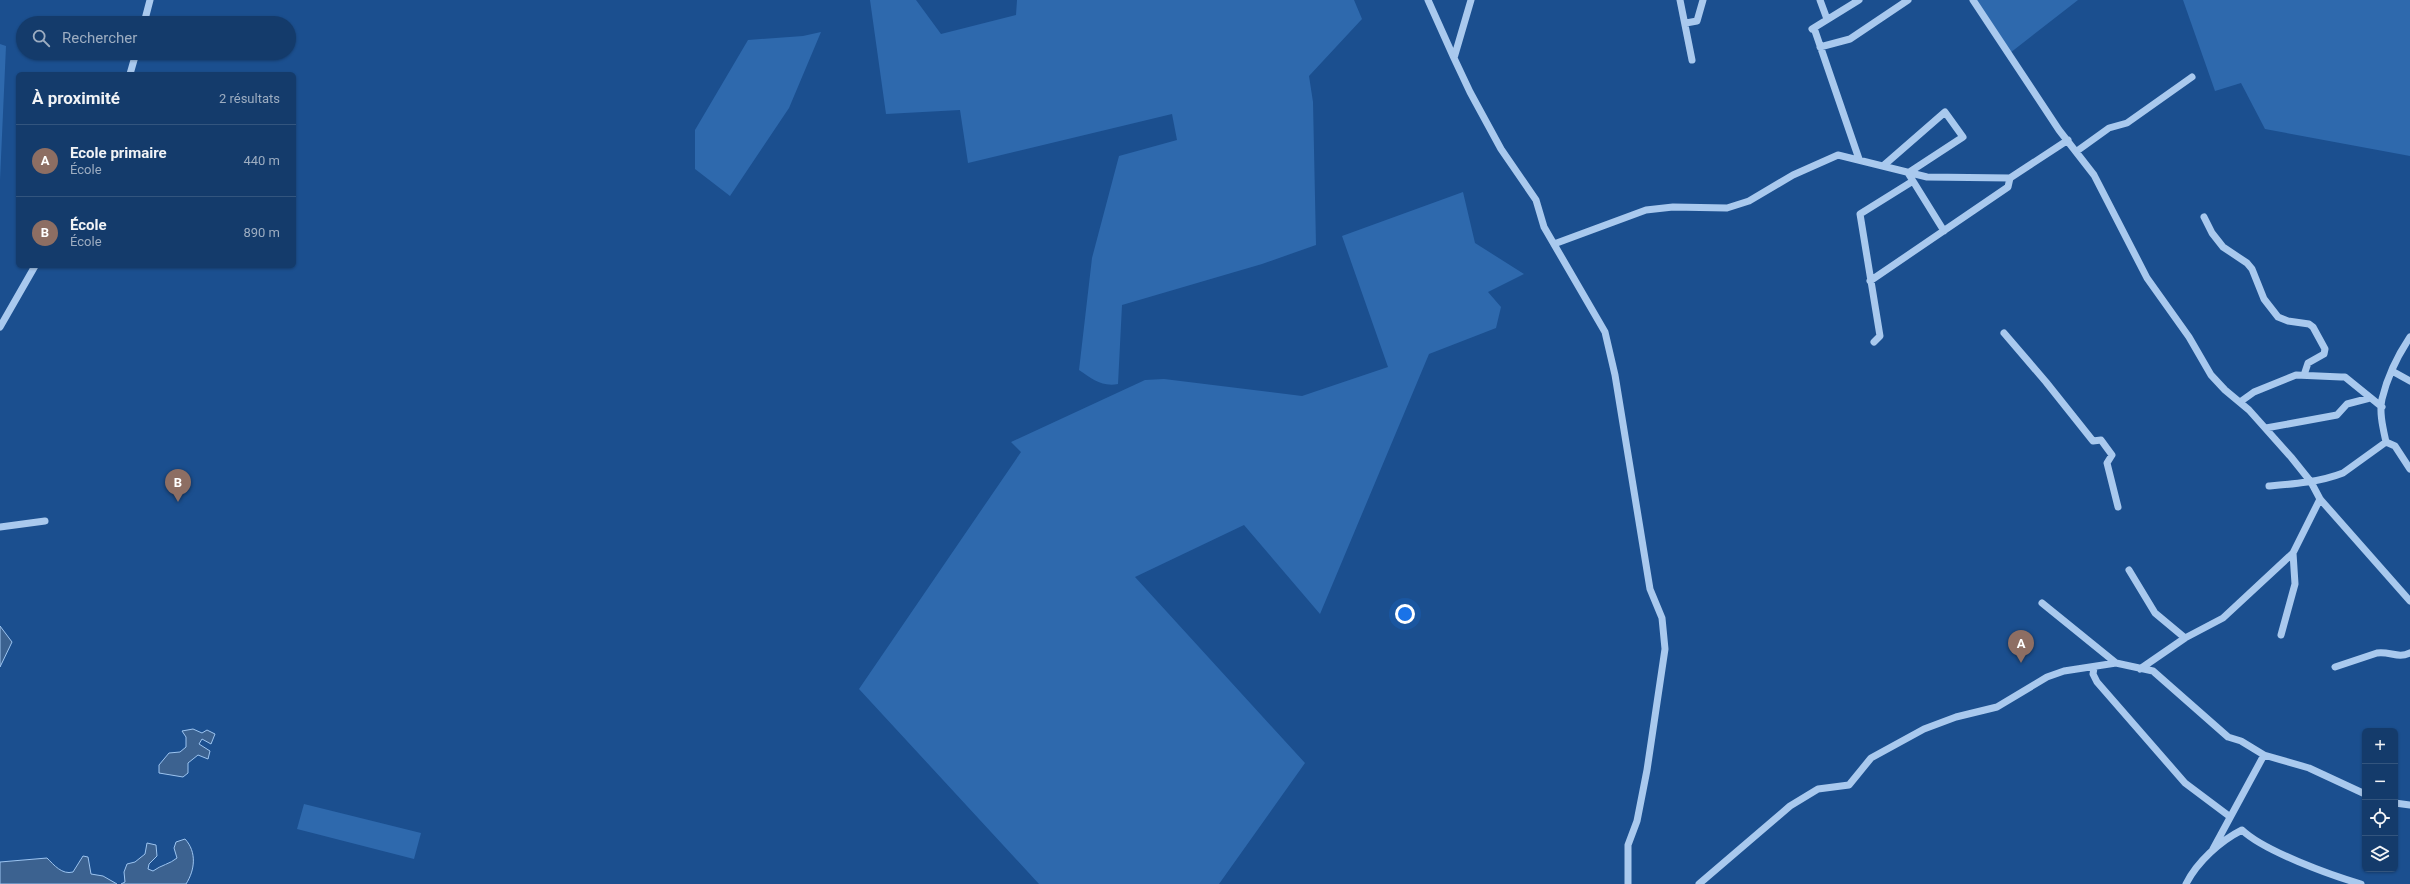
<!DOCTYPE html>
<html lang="fr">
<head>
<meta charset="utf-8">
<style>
	:root { --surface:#143b6b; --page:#1d4271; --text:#f1f3f6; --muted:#9dadc1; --line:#33557e; --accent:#8abfa5 }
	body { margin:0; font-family:Roboto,sans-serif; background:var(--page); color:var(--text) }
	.controls { position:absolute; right:12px; bottom:12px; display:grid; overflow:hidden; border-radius:6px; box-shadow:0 1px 3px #0004 }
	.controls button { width:36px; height:36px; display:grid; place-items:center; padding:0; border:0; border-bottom:1px solid var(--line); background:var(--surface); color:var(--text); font:20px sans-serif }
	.you { position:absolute; left:1405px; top:614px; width:14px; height:14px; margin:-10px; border:3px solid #fff; border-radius:50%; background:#1a73e8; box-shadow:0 0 0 6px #1a73e833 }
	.badge { display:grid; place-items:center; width:26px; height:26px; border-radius:50%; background:var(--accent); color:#fff; font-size:13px; font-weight:700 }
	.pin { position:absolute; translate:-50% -33px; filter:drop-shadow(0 1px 2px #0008) }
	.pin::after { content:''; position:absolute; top:21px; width:14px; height:12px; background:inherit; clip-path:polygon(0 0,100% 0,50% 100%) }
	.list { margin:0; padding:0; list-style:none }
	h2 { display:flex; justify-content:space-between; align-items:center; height:52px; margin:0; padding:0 16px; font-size:17px }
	h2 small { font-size:13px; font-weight:400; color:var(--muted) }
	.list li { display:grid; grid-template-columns:26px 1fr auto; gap:12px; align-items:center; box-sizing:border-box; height:72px; padding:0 16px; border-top:1px solid var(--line) }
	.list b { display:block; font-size:15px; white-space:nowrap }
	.list p { margin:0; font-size:13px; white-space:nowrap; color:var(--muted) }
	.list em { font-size:13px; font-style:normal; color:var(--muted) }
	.icon { flex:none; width:22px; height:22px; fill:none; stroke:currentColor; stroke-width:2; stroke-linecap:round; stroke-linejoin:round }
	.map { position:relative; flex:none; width:2410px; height:884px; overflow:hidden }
	.search { position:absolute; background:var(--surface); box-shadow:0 1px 3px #0004; left:16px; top:16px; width:280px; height:44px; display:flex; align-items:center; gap:10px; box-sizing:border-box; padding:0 14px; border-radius:22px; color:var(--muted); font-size:15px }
	.panel { position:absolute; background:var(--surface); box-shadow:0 1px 3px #0004; left:16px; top:72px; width:280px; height:196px; border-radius:6px }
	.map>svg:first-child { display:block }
	.green { fill:#2e69ad }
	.water { fill:#3c6290; stroke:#9cc4f0 }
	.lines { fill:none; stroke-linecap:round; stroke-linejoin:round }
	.minor { stroke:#a9c9ee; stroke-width:7 }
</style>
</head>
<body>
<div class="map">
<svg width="2410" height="884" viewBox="0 0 2410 884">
	<rect width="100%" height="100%" fill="#1b4f8f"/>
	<!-- green -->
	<path class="green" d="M870,0H916L941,34L1016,15L1017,0H1354L1362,19L1309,76L1313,102L1316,245L1262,264L1122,305L1118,384C1102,387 1092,379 1079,370L1092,258L1119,156L1177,140L1172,114L968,163L960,110L886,114Z
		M1973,0H2078L2010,53Z
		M2183,0H2410V156L2265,129L2241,83L2215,91Z
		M821,32L789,108L730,196L695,169V130L748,40L803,36Z
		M0,44L6,46L0,180Z
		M1463,192L1475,243L1524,274L1488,292L1501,307L1496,328L1429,354L1320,614L1244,525L1135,577L1305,763L1219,884H1039L859,689L1021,452L1011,442L1145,380L1164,379L1302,396L1388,367L1342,236Z
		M304,804L421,833L414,859L297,829Z"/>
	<!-- water -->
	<path class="water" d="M0,626L12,642L0,667Z
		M193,729L202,733L207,730L215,734L211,744L202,739L199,744L210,751L208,759L198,755L188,763V773L183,777L159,773V765L169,753L180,752L186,747V737L182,731Z
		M185,839C197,852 195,870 186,884H121L125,882L124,872L127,864L135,862L145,854L147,843L156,845L157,856L149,864L148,869L153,871C161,865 170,864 177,858L174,848L176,842Z
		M83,856L88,857L91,874L103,876L117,884H0V862L47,858C54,865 62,875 73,872Z"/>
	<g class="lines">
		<!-- minor -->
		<path class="minor" d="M1428,0L1454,58
			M1471,0L1454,58L1470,92L1501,149L1536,200L1544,227L1605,332L1615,375L1650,589L1662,618L1665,649L1647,770L1637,821L1628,845V884
			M1680,0L1692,60
			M1820,0L1827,19
			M1973,0L2059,130L2094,175L2147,278L2189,337L2211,375L2225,390L2249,410L2291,457L2311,482L2320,499L2410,601
			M144,23L150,0
			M1686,23L1697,21L1703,0
			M1814,28L1859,159
			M1812,29L1859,0
			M1820,47L1850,39L1908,0
			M130,74L136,53
			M2077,151L2109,128L2127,123L2192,77
			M1883,166L1945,112L1963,137L1908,173L1944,231
			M2204,217L2212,233L2223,247L2247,263L2252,269L2264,299L2278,317L2288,321L2309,324L2313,327L2325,349L2324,354L2308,363L2304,375
			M1554,244L1646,210L1673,207L1727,208L1749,201L1793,175L1838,155L1927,177L2010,178L2068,140
			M1870,281L2008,187L2010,178
			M0,327L35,266
			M2004,333L2046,382L2093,441L2101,440L2112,455L2107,463L2118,507
			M1874,342L1880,336L1860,214L1913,181
			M2392,371L2410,381
			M2240,402L2254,392L2296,375L2341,377H2345L2382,407
			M2266,428L2337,415L2347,404L2370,398
			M2386,442L2395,446L2410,469
			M2269,486C2294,484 2320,482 2343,473L2386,442C2383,428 2379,412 2382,399C2387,378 2398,355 2410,337
			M0,527L45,521
			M2129,570L2155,613L2185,638
			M2042,603L2116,663
			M2281,635L2295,584L2293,553L2320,499
			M2335,667L2377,653C2390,651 2398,659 2410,653
			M2094,668L2093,674L2097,682L2185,783L2229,816
			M2140,669L2185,638L2223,618L2293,553
			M2395,803L2410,805
			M2213,849L2264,755
			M1699,884L1790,806L1818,789L1849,785L1871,758L1924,729L1956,717L1997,707L2047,677L2064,671L2116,663L2153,671L2228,737L2241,741L2264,755L2309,768L2365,794
			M2186,884C2197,862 2220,841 2242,830C2264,851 2330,875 2361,884"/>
	</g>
</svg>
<div class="controls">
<button>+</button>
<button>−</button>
<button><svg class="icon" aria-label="locate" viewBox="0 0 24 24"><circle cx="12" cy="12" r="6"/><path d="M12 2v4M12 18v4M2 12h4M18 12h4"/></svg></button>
<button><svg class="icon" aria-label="layers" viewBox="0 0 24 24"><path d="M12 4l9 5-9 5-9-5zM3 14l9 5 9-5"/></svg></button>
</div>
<div class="you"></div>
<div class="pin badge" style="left:2021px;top:663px;background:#8d6e63">A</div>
<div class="pin badge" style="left:178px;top:502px;background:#8d6e63">B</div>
<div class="search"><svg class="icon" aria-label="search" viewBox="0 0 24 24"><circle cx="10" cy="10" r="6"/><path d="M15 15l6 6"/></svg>Rechercher</div>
<section class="panel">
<h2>À proximité<small>2 résultats</small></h2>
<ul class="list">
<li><span class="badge" style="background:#8d6e63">A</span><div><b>Ecole primaire</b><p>École</p></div><em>440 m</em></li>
<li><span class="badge" style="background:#8d6e63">B</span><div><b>École</b><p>École</p></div><em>890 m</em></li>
</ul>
</section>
</div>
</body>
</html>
